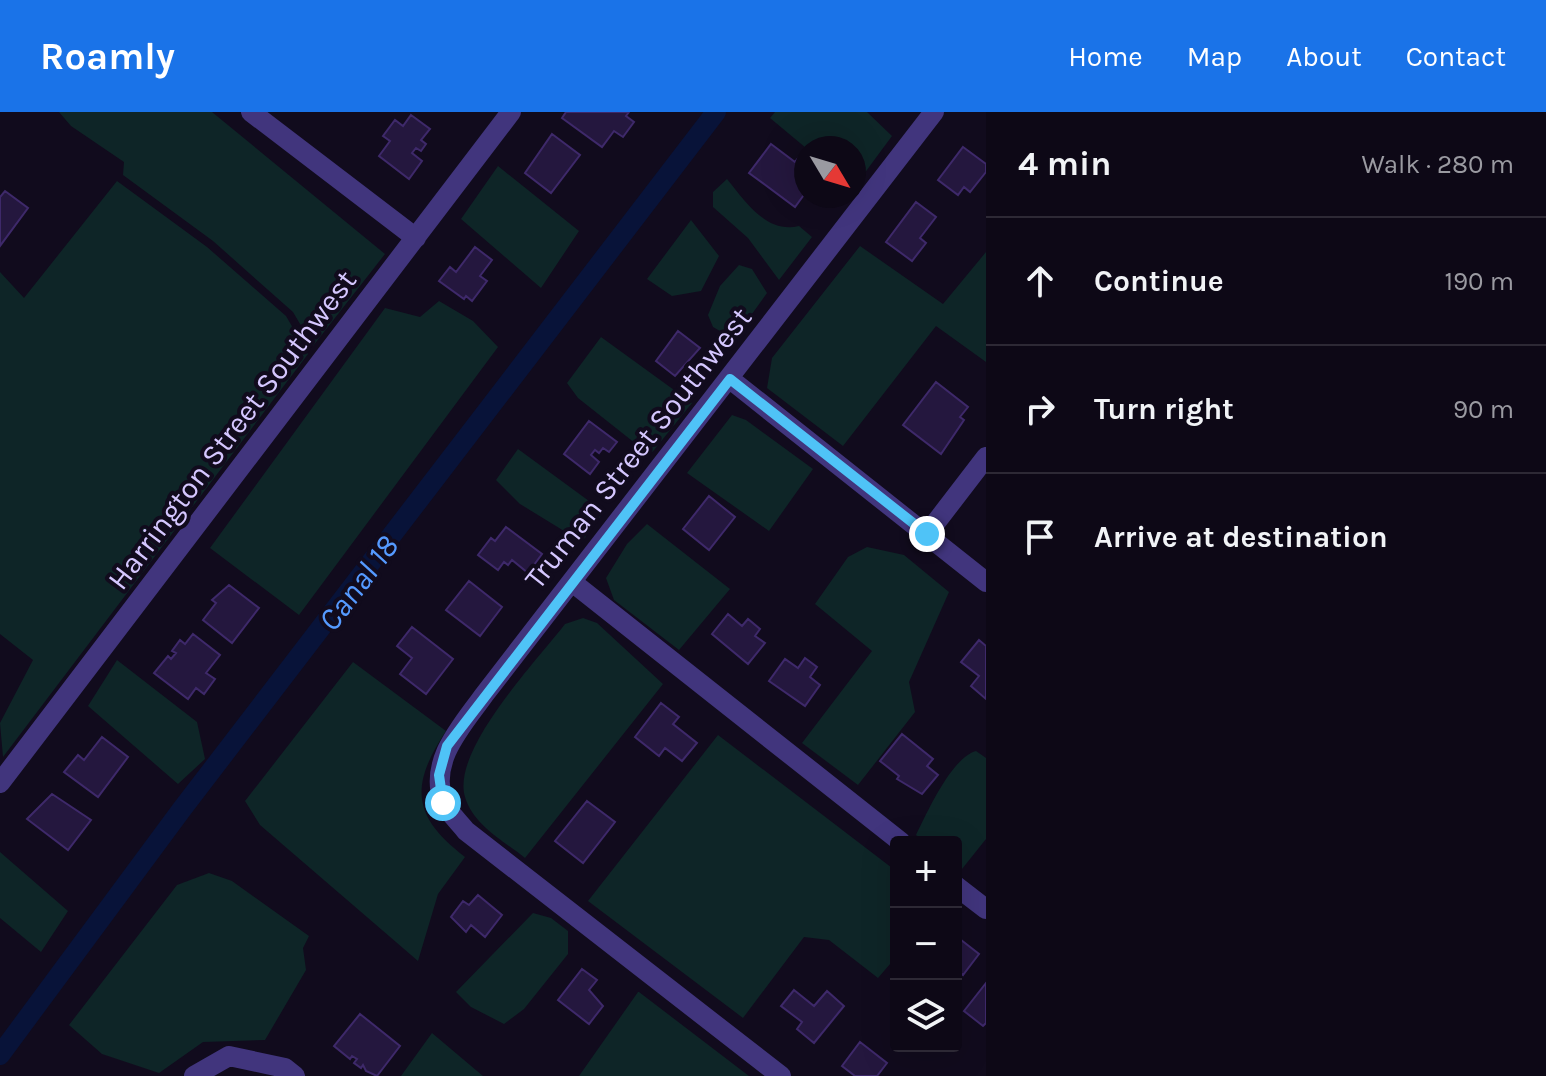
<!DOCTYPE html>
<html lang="en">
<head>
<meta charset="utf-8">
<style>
	:root { --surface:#0d0816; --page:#16111f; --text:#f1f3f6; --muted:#9a9aa1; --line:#2d2935; --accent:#1a73e8 }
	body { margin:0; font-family:Karla,sans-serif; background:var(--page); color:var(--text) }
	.controls { position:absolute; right:24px; bottom:24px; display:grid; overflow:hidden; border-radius:8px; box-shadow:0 8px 32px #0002 }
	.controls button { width:72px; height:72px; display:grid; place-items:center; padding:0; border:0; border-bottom:2px solid var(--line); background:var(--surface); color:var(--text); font:40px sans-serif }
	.compass { position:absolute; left:794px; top:24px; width:72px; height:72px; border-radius:50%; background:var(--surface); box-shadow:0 8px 32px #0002; rotate:128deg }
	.stop { position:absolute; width:24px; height:24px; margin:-18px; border:6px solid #4fc3f7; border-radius:50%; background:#fff }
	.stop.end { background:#4fc3f7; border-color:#fff; box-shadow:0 2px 8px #0008 }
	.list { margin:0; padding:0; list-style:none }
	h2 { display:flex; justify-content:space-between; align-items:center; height:104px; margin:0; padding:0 32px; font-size:34px }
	h2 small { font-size:26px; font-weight:400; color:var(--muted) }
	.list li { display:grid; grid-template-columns:52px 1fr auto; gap:24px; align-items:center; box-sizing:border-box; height:128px; padding:0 32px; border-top:2px solid var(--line) }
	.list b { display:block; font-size:30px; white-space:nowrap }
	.list em { font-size:26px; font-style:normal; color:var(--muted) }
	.icon { flex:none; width:44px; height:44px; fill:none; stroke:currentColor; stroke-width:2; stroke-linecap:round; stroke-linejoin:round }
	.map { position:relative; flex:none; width:986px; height:964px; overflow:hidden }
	header { display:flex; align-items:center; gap:48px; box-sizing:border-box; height:112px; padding:0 40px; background:var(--accent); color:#fff }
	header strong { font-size:38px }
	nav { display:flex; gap:44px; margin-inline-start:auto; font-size:28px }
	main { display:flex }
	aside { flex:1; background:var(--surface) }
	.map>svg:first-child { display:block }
	.green { fill:#0e2527 }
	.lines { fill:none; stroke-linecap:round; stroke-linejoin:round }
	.canal { stroke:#081339; stroke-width:20 }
	.building { fill:#24173e; stroke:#3e296a; stroke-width:2 }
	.minor { stroke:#41357d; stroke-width:20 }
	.route { stroke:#4fc3f7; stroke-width:10 }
	.labels { text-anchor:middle; stroke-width:8; stroke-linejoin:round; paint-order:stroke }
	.street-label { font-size:30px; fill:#d5c7ff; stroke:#110b1d }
	.water-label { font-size:32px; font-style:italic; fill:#559aff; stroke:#110b1d }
</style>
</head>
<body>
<header>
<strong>Roamly</strong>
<nav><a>Home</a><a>Map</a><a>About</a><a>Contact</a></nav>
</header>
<main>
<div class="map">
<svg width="986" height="964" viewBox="0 0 986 964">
	<rect width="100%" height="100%" fill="#110b1d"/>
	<!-- green -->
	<path class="green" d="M59,0H212L385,142L313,234L293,200L213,129L123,63L124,50L71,14Z
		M775,0H867L892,24L858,70L854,68V36H806L770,6Z
		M498,54L579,119L541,176L461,107Z
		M727,67C745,89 766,122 799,114L812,125L779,168L748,126L713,95V80Z
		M117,69L207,135L286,204L308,242L3,645L0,611L33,548L0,522V160L24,186Z
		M691,108L719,144L701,179L672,184L647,167Z
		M860,134L943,192L986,140V250L936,214L843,334L767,276L772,246Z
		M739,153L752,157L767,181L734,227L713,215L708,203L720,174Z
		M439,189L473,209L498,235L299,503L210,436L385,196L420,205Z
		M601,225L692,291L650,343L578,286L567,271Z
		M732,303L746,308L813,357L769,419L687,361Z
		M518,337L604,400L582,430L520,392L496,368Z
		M647,412L730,477L679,538L614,488L606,466L627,432Z
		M867,435L904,443L949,480L909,570L915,600L858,673L802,631L872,539L815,492L848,445Z
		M583,506L597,511L663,572L525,746C504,729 473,713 465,685C451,638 536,550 565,512Z
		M117,548L197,610L205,647L178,672L88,594Z
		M353,550L446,619C409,675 413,705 465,745L438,782L418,849L260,713L245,689Z
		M718,623L896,759V845L878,866L829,828L804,825L743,906L588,789Z
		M976,639L986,646V727L962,757L956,753V730H925L916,723C927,701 951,646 976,639Z
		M0,740L68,799L41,840L0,806Z
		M209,761L232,769L309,824L303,836L306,858L265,928L203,930L159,961L102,942L69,913L177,773Z
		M533,801L551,806L568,819V842L524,897L504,912L471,895L456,880Z
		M638,880H639L749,964H579Z
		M432,921L483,964H401Z"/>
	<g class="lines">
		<!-- canal -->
		<path class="canal" d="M0,943L182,697L716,0"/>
	</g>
	<!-- building -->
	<path class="building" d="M566,0H629L626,4L634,10L623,25L614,19L602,35L562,6Z
		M411,3L430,17L421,28L426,32L421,39L416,36L412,41L422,49L409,67L379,44L390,29L383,24L395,8L403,14Z
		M552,22L580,43L551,81L525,61Z
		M771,32L795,50L804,38L806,40V80L795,95L749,61Z
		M963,35L986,52V60L970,80L964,75L958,83L938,68Z
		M5,79L28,96L0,134V85Z
		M916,90L936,105L920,126L926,131L912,149L886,130Z
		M475,135L492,148L480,164L487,169L472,189L466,184L464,187L439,169L450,155L456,160Z
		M678,219L700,236L675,264L656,249Z
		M936,270L968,295L960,305L964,308L941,342L903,313Z
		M589,309L617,330L609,340L603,336L599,341L595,338L591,343L599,350L590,362L564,342Z
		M709,384L735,405L709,438L683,417Z
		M506,415L542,442L528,461L512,448L508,453L504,450L498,458L478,443L491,426L495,429Z
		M469,469L502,495L480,524L446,498Z
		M229,473L259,496L232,531L203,508L216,491L212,488Z
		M728,502L742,514L748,507L760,517L755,524L765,531L748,552L712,522Z
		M412,515L453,547L426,582L400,562L412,546L397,534Z
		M193,522L220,543L206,561L215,567L204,582L196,576L188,587L154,561L168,544L171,547L176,541L172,539L180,528L185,532Z
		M979,528L986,534V587L971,574L979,564L961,550Z
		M805,546L817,555L810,565L820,573L805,594L769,569L785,547L798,556Z
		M661,591L679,605L673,612L697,631L682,649L665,636L659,644L635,625Z
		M902,622L933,647L927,654L938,663L922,682L897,667L899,664L880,649Z
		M102,625L128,645L98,685L64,660L78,643L84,648Z
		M52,682L91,708L68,738L27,707Z
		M587,689L615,710L583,751L555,729Z
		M478,783L502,803L485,825L471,813L466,820L451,805L463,789L469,793Z
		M956,824L979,842L963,863L956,857Z
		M582,857L597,868L589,878L603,894L589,912L558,888Z
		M986,871V911L983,914L964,899Z
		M794,878L814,894L827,879L844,894L814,931L797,917L802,910L781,894Z
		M360,902L400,934L377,964L366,959L363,953L361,956L354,951L357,947L352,944L350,947L334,934Z
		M860,930L887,951L877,964H855L842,954Z"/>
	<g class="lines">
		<!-- minor -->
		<path class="minor" d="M251,0L416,126
			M730,267L986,470
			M927,422L986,345
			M572,470L901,730
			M0,671L511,0
			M956,774L986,797
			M194,964L229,944L285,956L295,964
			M781,964L466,719C459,710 447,699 443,689C429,648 462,614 484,583L934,0"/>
	</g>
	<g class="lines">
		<!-- route -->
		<path class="route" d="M443,691L439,663L447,634L730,267L927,422"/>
	</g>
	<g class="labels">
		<!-- street labels -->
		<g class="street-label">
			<text transform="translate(232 318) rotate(-53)" y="10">Harrington Street Southwest</text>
			<text transform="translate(638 336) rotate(-52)" y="10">Truman Street Southwest</text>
		</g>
		<!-- water labels -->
		<g class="water-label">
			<text transform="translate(358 471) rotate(-53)" y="11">Canal 18</text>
		</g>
	</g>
</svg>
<div class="controls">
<button>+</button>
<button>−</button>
<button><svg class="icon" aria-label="layers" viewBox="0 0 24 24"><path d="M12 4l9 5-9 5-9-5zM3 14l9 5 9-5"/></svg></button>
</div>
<svg class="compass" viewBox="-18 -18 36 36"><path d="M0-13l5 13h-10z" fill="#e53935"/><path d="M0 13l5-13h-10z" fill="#9a9aa1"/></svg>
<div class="stop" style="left:443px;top:691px"></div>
<div class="stop end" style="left:927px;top:422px"></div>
</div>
<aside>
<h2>4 min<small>Walk · 280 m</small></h2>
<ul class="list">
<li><svg class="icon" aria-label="ahead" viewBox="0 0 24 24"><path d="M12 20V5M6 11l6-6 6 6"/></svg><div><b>Continue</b></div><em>190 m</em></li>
<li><svg class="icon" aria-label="right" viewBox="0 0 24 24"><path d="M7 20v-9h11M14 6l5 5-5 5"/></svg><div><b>Turn right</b></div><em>90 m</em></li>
<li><svg class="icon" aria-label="arrive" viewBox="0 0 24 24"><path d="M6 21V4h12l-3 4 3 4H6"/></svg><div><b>Arrive at destination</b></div></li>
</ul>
</aside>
</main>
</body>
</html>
